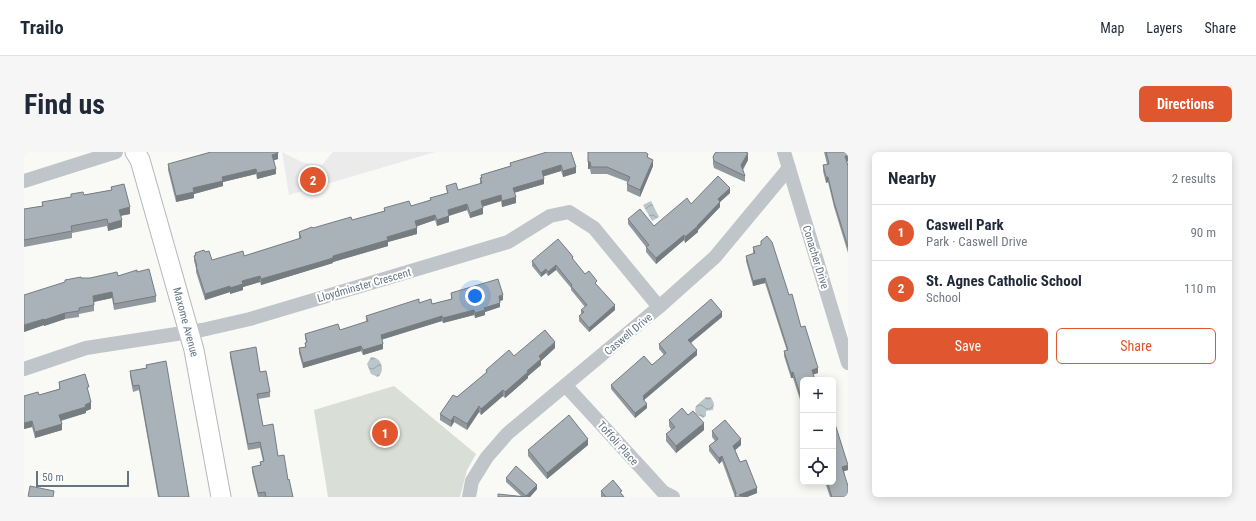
<!DOCTYPE html>
<html lang="en">
<head>
<meta charset="utf-8">
<style>
	:root { --surface:#fff; --page:#f6f6f7; --text:#1f2937; --muted:#747a83; --line:#e0e1e3; --accent:#e0572f }
	body { margin:0; font-family:"Roboto Condensed",sans-serif; background:var(--page); color:var(--text) }
	.controls { position:absolute; right:12px; bottom:12px; display:grid; overflow:hidden; border-radius:6px; box-shadow:0 2px 10px #0003 }
	.controls button { width:36px; height:36px; display:grid; place-items:center; padding:0; border:0; border-bottom:1px solid var(--line); background:var(--surface); color:var(--text); font:20px sans-serif }
	.scale { position:absolute; left:12px; bottom:10px; width:93px; box-sizing:border-box; padding-left:4px; border:2px solid #647581; border-top:0; font-size:11px; line-height:14px; white-space:nowrap; color:#647581; -webkit-text-stroke:3px #fff; paint-order:stroke }
	.you { position:absolute; left:451px; top:144px; width:14px; height:14px; margin:-10px; border:3px solid #fff; border-radius:50%; background:#1a73e8; box-shadow:0 0 0 6px #1a73e833 }
	.badge { display:grid; place-items:center; width:26px; height:26px; border-radius:50%; background:var(--accent); color:#fff; font-size:13px; font-weight:700 }
	.pin { position:absolute; translate:-50% -50%; border:2px solid #fff; box-shadow:0 1px 4px #0006 }
	.list { margin:0; padding:0; list-style:none }
	h2 { display:flex; justify-content:space-between; align-items:center; height:52px; margin:0; padding:0 16px; font-size:17px }
	h2 small { font-size:13px; font-weight:400; color:var(--muted) }
	.list li { display:grid; grid-template-columns:26px 1fr auto; gap:12px; align-items:center; box-sizing:border-box; height:56px; padding:0 16px; border-top:1px solid var(--line) }
	.list b { display:block; font-size:15px; white-space:nowrap }
	.list p { margin:0; font-size:13px; white-space:nowrap; color:var(--muted) }
	.list em { font-size:13px; font-style:normal; color:var(--muted) }
	.actions { display:flex; gap:8px; padding:12px 16px }
	.actions a { flex:1; padding:9px 0; border:1px solid var(--accent); border-radius:6px; text-align:center; font-size:14px; color:var(--accent) }
	.actions .main { background:var(--accent); color:#fff }
	.icon { flex:none; width:22px; height:22px; fill:none; stroke:currentColor; stroke-width:2; stroke-linecap:round; stroke-linejoin:round }
	.map { position:relative; flex:none; width:824px; height:345px; overflow:hidden; border-radius:6px }
	header { display:flex; align-items:center; gap:24px; box-sizing:border-box; height:56px; padding:0 20px; background:var(--surface); border-bottom:1px solid var(--line) }
	header strong { font-size:19px }
	nav { display:flex; gap:22px; margin-inline-start:auto; font-size:14px }
	.intro { display:flex; align-items:center; justify-content:space-between; box-sizing:border-box; height:96px; padding:0 24px }
	h1 { margin:0; font-size:28px }
	.button { padding:10px 18px; border-radius:6px; background:var(--accent); color:#fff; font-size:14px; font-weight:700 }
	main { display:flex; gap:24px; padding:0 24px }
	aside { flex:1; background:var(--surface); border-radius:6px; box-shadow:0 2px 10px #0003 }
	.map>svg:first-child { display:block }
	.built { fill:#eaebea }
	.green { fill:#d9ded6 }
	.water { fill:url(#water-waves) }
	.lines { fill:none; stroke-linecap:round; stroke-linejoin:round }
	.secondary-casing { stroke:#b2b9bd; stroke-width:21 }
	.street { stroke:#c0c5c9; stroke-width:14 }
	.secondary { stroke:#fff; stroke-width:19 }
	.wall { fill:#91999e }
	.shaded-wall { fill:#767d81 }
	.building { fill:#a9b2b8; stroke:#767d81 }
	.labels { text-anchor:middle; stroke-width:4; stroke-linejoin:round; paint-order:stroke }
	.street-label { font-size:11px; fill:#647581; stroke:#fff }
</style>
</head>
<body>
<header>
<strong>Trailo</strong>
<nav><a>Map</a><a>Layers</a><a>Share</a></nav>
</header>
<div class="intro"><h1>Find us</h1><a class="button">Directions</a></div>
<main>
<div class="map">
<svg width="824" height="345" viewBox="0 0 824 345">
	<defs>
		<pattern id="water-waves" width="16" height="10" patternUnits="userSpaceOnUse"><rect width="16" height="10" fill="#bac6ca"/><path d="M0 5q4-4 8 0t8 0" fill="none" stroke="#9ba5a9"/></pattern>
	</defs>
	<rect width="100%" height="100%" fill="#f9f9f6"/>
	<!-- built -->
	<path class="built" d="M258,0L280,11L298,13L309,0H411L265,43Z"/>
	<!-- green -->
	<path class="green" d="M370,234L452,302L443,318L436,345H304L290,258Z"/>
	<!-- water -->
	<path class="water" d="M627,49L635,65L628,69L619,53Z
		M347,205C357,205 362,218 354,225L347,222L343,212Z
		M682,245H686L688,247L690,252L689,258L682,259V264L679,266L672,262L671,258L672,254Z"/>
	<g class="lines">
		<defs>
			<path id="secondary" d="M111,0L116,8L170,198L197,345"/>
		</defs>
		<!-- secondary casing -->
		<use href="#secondary" class="secondary-casing"/>
		<!-- street -->
		<path class="street" d="M760,0L824,211
			M0,29L92,0
			M0,217L62,196L178,178L226,167L484,90L526,64L545,60L570,76L635,155
			M542,234L621,320L639,340L649,345
			M445,345L448,329L463,305L483,282L635,155L691,105L765,16"/>
		<!-- secondary -->
		<use href="#secondary" class="secondary"/>
	</g>
	<!-- wall -->
	<path class="wall" d="M523,0L552,21L539,25L537,19L519,24L520,32L490,41L492,51L478,55L477,49L458,55L459,62L446,66L443,58L425,64V70L413,74L411,68L393,74V82L364,90V94L309,110V111L237,133L236,130L219,135V138L206,142V140L181,148L172,120V116L170,109V104L171,103V101L181,100L188,108L220,104L275,87V80L328,68L360,59V56L387,54L406,48V46L423,41L422,34L434,38L456,32V26H457V23L486,14V11Z
		M564,0H621L629,14L616,45L603,39V32L604,30L583,22H567L566,17H564Z
		M693,0H722L724,8L719,18L721,24V30L690,16L689,12V5Z
		M800,0H823L824,9L823,10L824,14V101L810,55L804,30L802,31L799,19V13L803,12Z
		M254,7L250,8L252,22L233,27L232,22L199,30V34L170,42V46L152,50L144,18V12Z
		M87,35L106,62L96,64L98,75L84,79L83,74L48,81V86L0,95V57L18,54V50L47,45V42L60,43L87,38Z
		M706,41L696,50V55L674,78V80L661,91L660,88L632,112L622,100V95L604,72V67L630,74L667,52Z
		M729,95L765,143L794,221L789,222L779,228V257L769,226H767L760,204V199H763L741,131L729,134L722,109V104L729,102Z
		M549,108L561,122L573,133L591,158L565,180L555,169V164L557,162V158L561,155L547,138V136L532,118L524,124L522,121L517,125L508,114V109Z
		M113,120L132,144V150L90,158L88,146L70,150V159L55,162V165L41,167L20,174V173L0,180L41,131V128L94,124Z
		M427,141L479,148L476,149V155L461,160V163L451,166L450,163L419,171L418,169L358,187L359,197L339,203L337,199L279,216L275,201V196L281,195V191L282,190L281,186V182L316,178L342,170V164L395,151L408,152L427,147Z
		M698,165L667,191L673,203L620,248L623,256L611,266L587,237V233L628,213L640,203L635,197V192Z
		M531,196L517,209V213L504,224V226L481,246L479,244L457,263L455,260L443,278L430,270L427,275L416,268V262L433,245L462,221V218L490,204Z
		M206,200L236,220L246,240V245L234,247L239,274L254,304L264,328L269,345H234L228,320V315L236,313V310L239,309L236,296L224,298L206,205Z
		M122,213L165,345H134L115,238L109,240L106,224V219L122,216Z
		M35,230L65,241L67,257L62,259V261L37,269L38,278L11,286L8,275L0,277L15,243L35,237Z
		M664,263L680,278L652,301L642,289V282L647,278L645,274V268Z
		M809,272L824,318L820,319L824,345H806L801,330H809Z
		M688,279L717,293L711,298L716,310L733,341L723,345H711L698,309L695,312L685,299V294L691,289L688,285Z
		M564,293L523,327L504,304V298Z
		M482,326L513,337L506,345H474L497,344L482,330Z
		M577,339L598,343L600,345H577Z"/>
	<!-- shaded-wall -->
	<path class="shaded-wall" d="M254,1V7L248,9V3Z
		M724,1V8L717,20V13Z
		M821,4H824V9L821,10Z
		M629,8V14L616,45V38Z
		M564,10H566V17H564Z
		M537,13V19L518,25V19Z
		M552,15V21L539,25V19Z
		M232,17V22L199,30V34L170,42V46L152,50V44L169,36L198,25Z
		M252,17V22L233,27V21Z
		M802,25H804V30L802,31Z
		M520,27V32L489,41V36Z
		M706,36V41L696,50V55L674,78V80L661,91V85L673,74L694,47Z
		M477,43V49L457,55V49Z
		M492,45V51L478,55V49Z
		M443,52V58L424,64V58Z
		M106,55V62L95,64V58Z
		M459,56V62L446,66V61Z
		M411,63V68L391,75V69Z
		M425,64V70L413,74V68Z
		M98,68V75L84,79V72Z
		M393,76V82L364,90V94L309,110V111L237,133V127L309,104L363,85Z
		M660,83V88L632,112V106Z
		M532,113V118L524,124V120Z
		M522,117V121L517,125V121Z
		M236,124V130L219,135V138L206,142V136L218,129Z
		M741,126V131L729,134V129Z
		M206,134V140L181,148V142Z
		M88,140V146L69,150V144Z
		M479,143V148L475,149V144Z
		M476,151V155L461,160V163L451,166V161L460,156Z
		M591,153V158L565,180V176Z
		M450,158V163L419,171V166Z
		M698,160V165L664,193V188Z
		M41,161V167L20,174V168Z
		M418,164V169L357,188V183Z
		M20,167V173L0,180V173Z
		M531,190V196L517,209V213L504,224V226L481,246V240L503,219L515,204Z
		M359,192V197L339,203V198Z
		M337,194V199L279,216V211Z
		M673,198V203L620,248V250L619,252V244Z
		M794,216V221L788,223V218Z
		M769,220V226H767V221Z
		M479,238V244L457,263V257Z
		M67,250V257L62,259V261L35,269V263Z
		M623,252V256L611,266V261Z
		M455,254V260L443,278V272Z
		M430,264V270L427,275V269Z
		M8,269V275L0,277V271Z
		M680,271V278L652,301V294Z
		M38,272V278L11,286V280Z
		M564,287V293L523,327V321Z
		M717,287V293L709,300V294Z
		M698,304V309L695,312V306Z
		M824,313V318L818,320V315Z
		M513,333V337L506,345H502Z
		M733,336V341L723,345H715V343Z"/>
	<!-- building -->
	<path class="building" d="M187,0H254V1L248,3L252,17L233,21L232,17L198,25L199,29L169,36L170,40L152,44L144,12Z
		M523,0H547L552,15L539,19L537,13L518,19L520,27L489,36L492,45L478,49L477,43L457,49L459,56L446,61L443,52L424,58L425,64L413,68L411,63L391,69L393,76L363,85L364,88L309,104V106L296,110L237,127L236,124L218,129L219,132L206,136V134L181,142L172,114H173L170,104L172,103L171,101L180,98L181,100L185,99L188,108L219,99L220,104L277,86L275,80L288,75L289,76L327,65L328,68L361,59L360,56L385,49L387,54L407,48L406,46L424,41L422,34L432,31L434,38L458,31L456,26H458L457,23L487,14L486,11Z
		M564,0H621L624,2L623,5L629,8L616,38L603,32L606,25L583,15H567L566,10H564Z
		M693,0H721L724,1L717,13L721,24L690,9L689,5L691,1Z
		M802,0H823L824,4H821L824,14V95L810,50L804,25H802L799,13L805,12Z
		M694,24L706,36L694,47L696,50L673,74H674L661,85L660,83L632,106L622,95L625,93L604,67L616,57L630,74L663,46L667,52Z
		M100,32L106,55L95,58L98,68L84,72L83,67L47,74L48,79L0,88V57L19,54L18,50L47,45V42L59,40L60,43L88,38L87,35Z
		M743,84L748,90L765,143L768,142L777,175L781,174L794,216L788,218L791,228H779V252L769,220L767,221L760,199L764,198L741,126L729,129L722,104L731,101L729,95L737,93V89Z
		M534,87L546,101L549,105L548,106L561,122L565,119L573,129L571,131L591,153L565,176L555,164L560,160L557,158L563,153L547,134L548,133L532,113L524,120L522,117L517,121L508,109Z
		M125,117L132,144L90,152L88,140L69,144L70,153L55,156V159L41,161L20,168V167L0,173V143L41,130V128L57,125V126H66L93,120L94,124L113,118V120Z
		M474,127L479,143L475,144L476,151L460,156L461,158L451,161L450,158L419,166L418,164L357,183L359,192L339,198L337,194L279,211L275,196L282,195L281,191L283,190L281,182L314,172L316,178L344,169L342,164L395,147V151L407,147L408,152L428,147L427,141Z
		M687,147L698,160L664,188L673,198L619,244L620,246L619,247L623,252L611,261L587,233L620,204L628,213L642,201L635,192Z
		M521,178L531,190L515,204L517,207L503,219L504,220L481,240L479,238L457,257L455,254L443,272L430,264L427,269L416,262L429,243L433,245L463,220L462,218L485,198L490,204Z
		M232,195L236,220L242,219L246,240L233,242L239,274L249,272L254,304L260,303L264,328L265,327L269,345H242L241,340L234,341L228,315L237,313L236,310L240,309L236,290L224,292L206,200Z
		M142,209L165,345H135L115,233L109,234L106,219L123,216L122,213Z
		M61,222L65,235H63L67,250L61,253L62,255L35,263L38,272L11,280L8,269L0,271V244L14,240L15,243L36,237L35,230Z
		M658,256L664,263L669,259L680,271L652,294L642,282L651,275L645,268Z
		M545,263L564,287L523,321L504,298Z
		M701,268L717,287L709,294L716,310L722,308L733,336L715,343L721,345H711L712,341L698,304L695,306L685,294L694,287L688,279Z
		M809,272H811L824,313L818,315L824,334V345H808L803,330H809Z
		M492,314L513,333L502,344L482,326Z
		M589,328L598,339L596,340L600,345H582L577,339Z
		M6,334L30,339L29,345H4Z
		M474,342L502,345H474Z"/>
	<g class="labels">
		<!-- street labels -->
		<g class="street-label">
			<text transform="translate(792 105) rotate(73)" y="4">Conacher Drive</text>
			<text transform="translate(340 133) rotate(-16)" y="4">Lloydminster Crescent</text>
			<text transform="translate(162 170) rotate(75)" y="4">Maxome Avenue</text>
			<text transform="translate(604 182) rotate(-40)" y="4">Caswell Drive</text>
			<text transform="translate(594 291) rotate(48)" y="4">Toffoli Place</text>
		</g>
	</g>
</svg>
<div class="controls">
<button>+</button>
<button>−</button>
<button><svg class="icon" aria-label="locate" viewBox="0 0 24 24"><circle cx="12" cy="12" r="6"/><path d="M12 2v4M12 18v4M2 12h4M18 12h4"/></svg></button>
</div>
<div class="scale">50 m</div>
<div class="you"></div>
<div class="pin badge" style="left:361px;top:281px">1</div>
<div class="pin badge" style="left:289px;top:28px">2</div>
</div>
<aside>
<h2>Nearby<small>2 results</small></h2>
<ul class="list">
<li><span class="badge">1</span><div><b>Caswell Park</b><p>Park · Caswell Drive</p></div><em>90 m</em></li>
<li><span class="badge">2</span><div><b>St. Agnes Catholic School</b><p>School</p></div><em>110 m</em></li>
</ul>
<div class="actions"><a class="main">Save</a><a>Share</a></div>
</aside>
</main>
</body>
</html>
